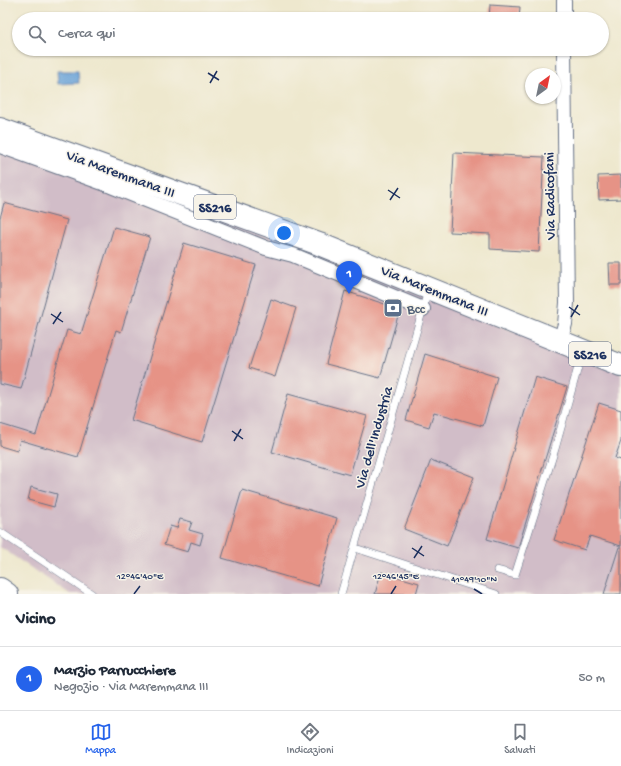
<!DOCTYPE html>
<html lang="it">
<head>
<meta charset="utf-8">
<style>
	:root { --surface:#fff; --page:#f2f2f3; --text:#1f2937; --muted:#747a83; --line:#e0e1e3; --accent:#2563eb }
	body { margin:0; font-family:"Gochi Hand",sans-serif; background:var(--page); color:var(--text) }
	.compass { position:absolute; left:525px; top:68px; width:36px; height:36px; border-radius:50%; background:var(--surface); box-shadow:0 1px 3px #0004; rotate:33deg }
	.you { position:absolute; left:284px; top:233px; width:14px; height:14px; margin:-10px; border:3px solid #fff; border-radius:50%; background:#1a73e8; box-shadow:0 0 0 6px #1a73e833 }
	.badge { display:grid; place-items:center; width:26px; height:26px; border-radius:50%; background:var(--accent); color:#fff; font-size:13px; font-weight:700 }
	.pin { position:absolute; translate:-50% -33px; filter:drop-shadow(0 1px 2px #0008) }
	.pin::after { content:''; position:absolute; top:21px; width:14px; height:12px; background:inherit; clip-path:polygon(0 0,100% 0,50% 100%) }
	.list { margin:0; padding:0; list-style:none }
	h2 { display:flex; justify-content:space-between; align-items:center; height:52px; margin:0; padding:0 16px; font-size:17px }
	h2 small { font-size:13px; font-weight:400; color:var(--muted) }
	.list li { display:grid; grid-template-columns:26px 1fr auto; gap:12px; align-items:center; box-sizing:border-box; height:64px; padding:0 16px; border-top:1px solid var(--line) }
	.list b { display:block; font-size:15px; white-space:nowrap }
	.list p { margin:0; font-size:13px; white-space:nowrap; color:var(--muted) }
	.list em { font-size:13px; font-style:normal; color:var(--muted) }
	.icon { flex:none; width:22px; height:22px; fill:none; stroke:currentColor; stroke-width:2; stroke-linecap:round; stroke-linejoin:round }
	.map { position:relative; flex:none; width:621px; height:594px; overflow:hidden }
	.search { position:absolute; background:var(--surface); box-shadow:0 1px 3px #0004; left:12px; right:12px; top:12px; height:44px; display:flex; align-items:center; gap:10px; box-sizing:border-box; padding:0 14px; border-radius:22px; color:var(--muted); font-size:15px }
	.sheet { height:116px; background:var(--surface) }
	nav { display:flex; justify-content:space-around; align-items:center; box-sizing:border-box; height:56px; border-top:1px solid var(--line); background:var(--surface); font-size:11px; color:var(--muted) }
	nav a { display:grid; justify-items:center; gap:2px }
	nav .on { color:var(--accent) }
	.map>svg:first-child { display:block }
	.industrial { fill:#d1bdc8 }
	.water { fill:#68a1d7; stroke:#42689a }
	.building { fill:#e69386 }
	.lines { fill:none; stroke-linecap:round; stroke-linejoin:round }
	.lane-casing { stroke:#657085; stroke-width:8 }
	.street-casing { stroke:#657085; stroke-width:16 }
	.primary-casing { stroke:#657085; stroke-width:24 }
	.highway-casing { stroke:#657085; stroke-width:24 }
	.lane { stroke:#fff; stroke-width:7 }
	.street { stroke:#fff; stroke-width:14 }
	.primary { stroke:#fff; stroke-width:22 }
	.highway { stroke:#fff; stroke-width:22 }
	.ticks { fill:none; stroke:#1b2f5e; stroke-width:1.5 }
	.labels { text-anchor:middle; stroke-width:3; stroke-linejoin:round; paint-order:stroke }
	.shield { fill:#f7f3e8; stroke:#5d6a87; stroke-width:1 }
	.shield-label { font-size:14px; font-weight:bold; fill:#1b2f5e }
	.street-label { font-size:15px; fill:#1b2f5e; stroke:#f7f3e8 }
	.service-label { font-size:15px; fill:#4e5e75; stroke:#f7f3e8; text-anchor:start }
	.ticks-label { font-size:10px; text-anchor:middle; fill:#1b2f5e; stroke:#f7f3e8; stroke-width:3; stroke-linejoin:round; paint-order:stroke }
</style>
</head>
<body>
<div class="map">
<svg width="621" height="594" viewBox="0 0 621 594">
	<rect width="100%" height="100%" fill="#f7f3e8"/>
	<filter id="ink" filterUnits="userSpaceOnUse"><feTurbulence type="fractalNoise" baseFrequency=".025" numOctaves="2"/><feDisplacementMap in="SourceGraphic" scale="8" xChannelSelector="R" yChannelSelector="G"/><feConvolveMatrix kernelMatrix="1 2 1 2 8 2 1 2 1" color-interpolation-filters="sRGB"/></filter>
	<filter id="wash" filterUnits="userSpaceOnUse"><feTurbulence type="fractalNoise" baseFrequency=".012" numOctaves="4" result="noise"/><feDisplacementMap in="SourceGraphic" scale="16" xChannelSelector="R" yChannelSelector="G"/><feGaussianBlur stdDeviation="0.9" result="paint"/><feColorMatrix in="noise" values="0 0 0 0 0 0 0 0 0 0 0 0 0 0 0 0 0 1.4 0 .05"/><feComposite in="paint" operator="in"/></filter>
	<g filter="url(#wash)">
		<rect width="100%" height="100%" fill="#eee8ce"/>
		<!-- industrial -->
		<path class="industrial" d="M0,136L281,240L621,373V594H70L0,547Z"/>
		<!-- water -->
		<path class="water" d="M57,71H78L79,83L58,84Z"/>
		<g id="blocks">
			<!-- building -->
			<path class="building" d="M490,5L520,7L519,19H489Z
				M454,153L544,157L539,252L490,249V234L450,232Z
				M621,175V199L599,200L598,176Z
				M4,203L67,220L21,389L0,384V218Z
				M114,227L150,237L121,332L116,330L78,457L20,440L17,451L0,446V424L36,435L67,330L81,334Z
				M184,243L256,265L202,442L131,420Z
				M609,263H621V285H610Z
				M345,291L400,309L380,378L326,364Z
				M271,299L296,308L275,377L249,368Z
				M425,354L497,377L483,426L434,412L429,427L406,420Z
				M535,377L567,387L518,548L487,539Z
				M288,394L367,416L350,475L272,452Z
				M599,403L621,410V441L615,458L621,460V546L590,536L585,550L554,540Z
				M431,460L474,477L447,546L404,529Z
				M31,487L57,494L54,507L28,500Z
				M242,490L337,518L318,586L222,558Z
				M180,519L192,522L189,530L203,534L200,545L191,542L188,552L164,545L170,526L177,528Z
				M619,547H621V594H604Z
				M381,572L419,583L416,594H375Z"/>
		</g>
	</g>
	<g filter="url(#ink)">
		<use href="#blocks" fill-opacity="0" stroke="#657085" stroke-width="1"/>
		<g class="lines">
			<defs>
				<path id="lane" d="M0,532L92,594
					M355,548L496,594
					M497,570L515,575L555,449L582,353
					M341,594L428,291"/>
				<path id="street" d="M564,0V19
					M0,146L111,186L266,248L293,255L423,309
					M560,341L565,324L567,303L564,49"/>
				<path id="primary" d="M0,129L319,244L621,366"/>
				<path id="highway" d="M0,589L7,594"/>
			</defs>
			<!-- lane casing -->
			<use href="#lane" class="lane-casing"/>
			<!-- street casing -->
			<use href="#street" class="street-casing"/>
			<!-- primary casing -->
			<use href="#primary" class="primary-casing"/>
			<!-- highway casing -->
			<use href="#highway" class="highway-casing"/>
			<!-- lane -->
			<use href="#lane" class="lane"/>
			<!-- street -->
			<use href="#street" class="street"/>
			<!-- primary -->
			<use href="#primary" class="primary"/>
			<!-- highway -->
			<use href="#highway" class="highway"/>
		</g>
	</g>
	<!-- ticks -->
	<path class="ticks" d="M208,73L219,80M210,83L217,71M388,190L400,198M390,200L398,188M569,307L580,315M51,314L63,322M571,317L578,305M53,324L61,312M232,431L243,439M234,441L241,429M412,548L424,556M414,558L422,546M474,589L482,594M134,594L140,586M391,594L396,586"/>
	<!-- icons -->
	<defs>
		<symbol id="bank-square" viewBox="-11 -11 22 22"><rect x="-9" y="-9" width="18" height="18" rx="4" fill="#5c6f8a" stroke="#f7f3e8"/><path d="M-6-4H6V4H-6ZM0-2.3a2.3 2.3 0 1 0 0 4.6a2.3 2.3 0 1 0 0-4.6Z" fill="#fff"/></symbol>
	</defs>
	<g fill-rule="evenodd">
		<use href="#bank-square" x="382" y="297" width="22" height="22"/>
	</g>
	<g class="labels">
		<!-- shield labels -->
		<g class="shield">
			<rect x="194" y="195" width="42" height="24" rx="3"/>
			<rect x="569" y="342" width="42" height="24" rx="3"/>
		</g>
		<g class="shield-label">
			<text x="215" y="212">SS216</text>
			<text x="590" y="359">SS216</text>
		</g>
		<!-- street labels -->
		<g class="street-label">
			<text transform="translate(121 173) rotate(20)" y="5">Via Maremmana III</text>
			<text transform="translate(549 196) rotate(-91)" y="5">Via Radicofani</text>
			<text transform="translate(435 290) rotate(22)" y="5">Via Maremmana III</text>
			<text transform="translate(373 437) rotate(-74)" y="5">Via dell'Industria</text>
		</g>
		<!-- service labels -->
		<g class="service-label">
			<text x="407" y="313">Bcc</text>
		</g>
	</g>
	<g class="ticks-label">
		<text x="140" y="579">12°46'40"E</text>
		<text x="396" y="579">12°46'45"E</text>
		<text x="474" y="582">41°49'10"N</text>
	</g>
</svg>
<svg class="compass" viewBox="-18 -18 36 36"><path d="M0-13l5 13h-10z" fill="#e53935"/><path d="M0 13l5-13h-10z" fill="#747a83"/></svg>
<div class="you"></div>
<div class="pin badge" style="left:349px;top:294px">1</div>
<div class="search"><svg class="icon" aria-label="search" viewBox="0 0 24 24"><circle cx="10" cy="10" r="6"/><path d="M15 15l6 6"/></svg>Cerca qui</div>
</div>
<section class="sheet">
<h2>Vicino<small></small></h2>
<ul class="list">
<li><span class="badge">1</span><div><b>Marzio Parrucchiere</b><p>Negozio · Via Maremmana III</p></div><em>50 m</em></li>
</ul>
</section>
<nav>
<a class="on"><svg class="icon" aria-label="map" viewBox="0 0 24 24"><path d="M3 6l6-2 6 2 6-2v14l-6 2-6-2-6 2zM9 4v14M15 6v14"/></svg>Mappa</a>
<a><svg class="icon" aria-label="directions" viewBox="0 0 24 24"><path d="M12 3l9 9-9 9-9-9zM9 14v-3h6M13 9l2 2-2 2"/></svg>Indicazioni</a>
<a><svg class="icon" aria-label="saved" viewBox="0 0 24 24"><path d="M7 4h10v16l-5-4-5 4z"/></svg>Salvati</a>
</nav>
</body>
</html>
